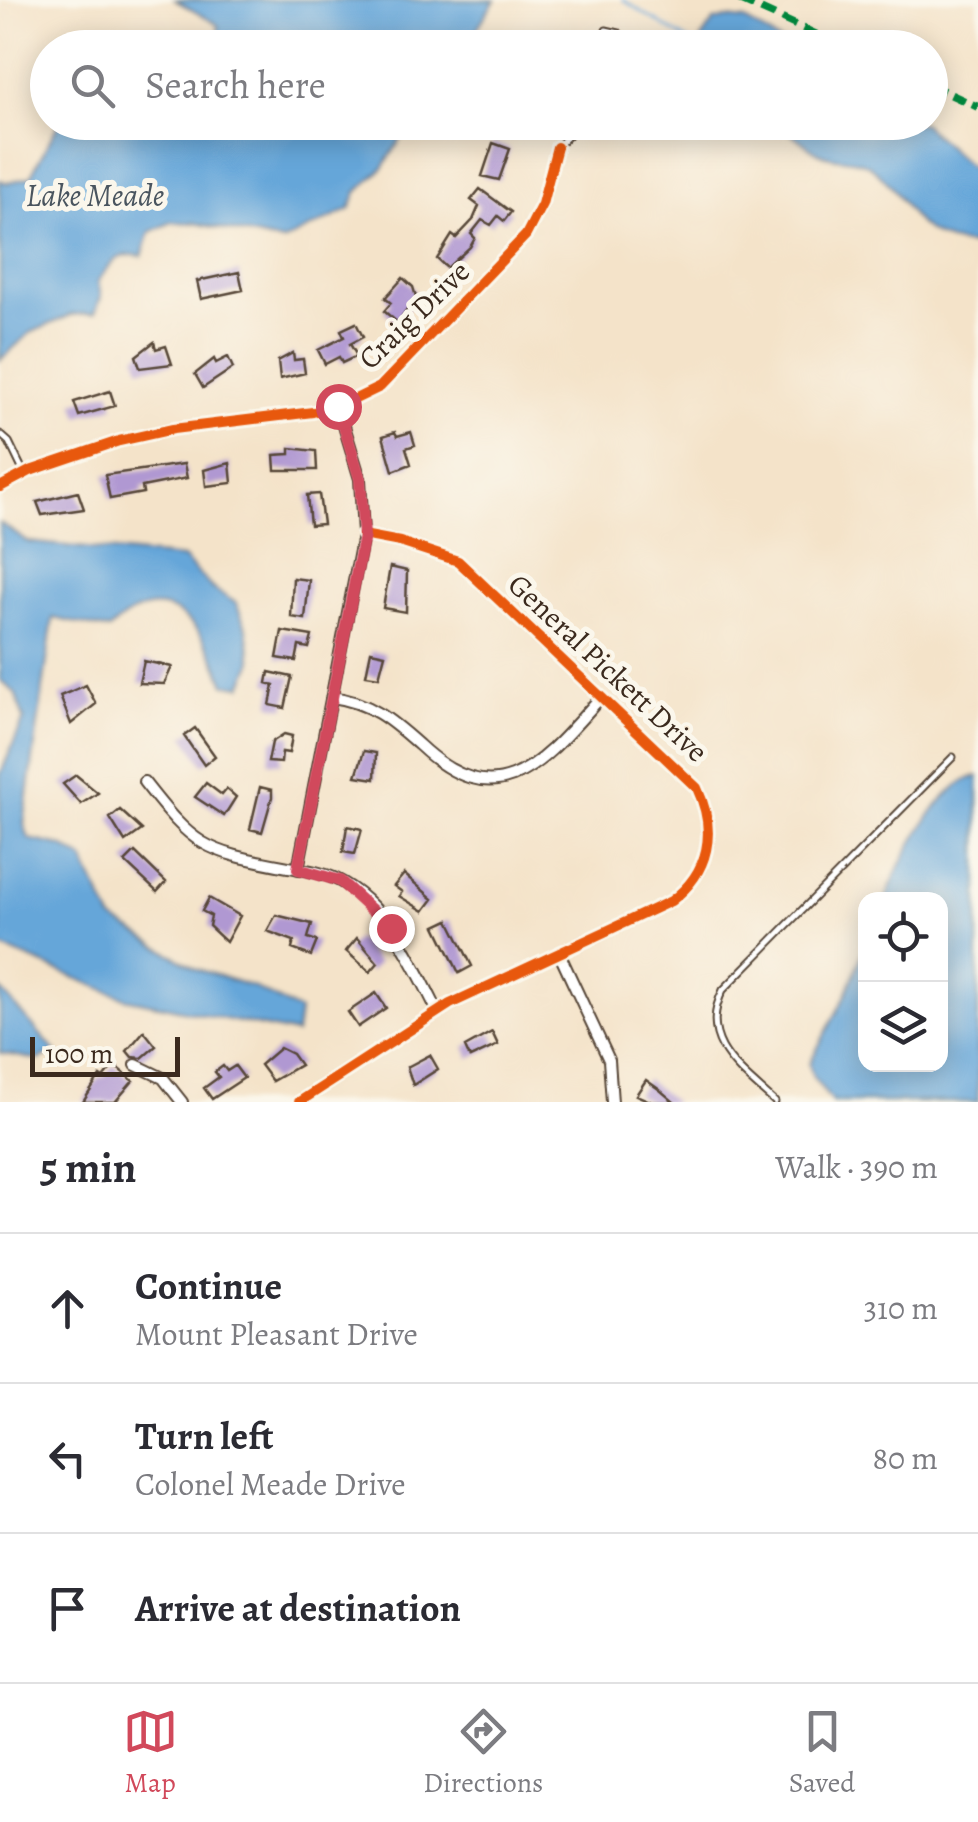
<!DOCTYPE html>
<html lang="en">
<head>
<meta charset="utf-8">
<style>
	:root { --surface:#fff; --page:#f7f7f7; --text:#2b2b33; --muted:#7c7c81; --line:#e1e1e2; --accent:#d1495b }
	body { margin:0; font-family:Alegreya,serif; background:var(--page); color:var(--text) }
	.controls { position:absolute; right:30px; bottom:30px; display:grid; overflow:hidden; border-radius:20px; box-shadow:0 5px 25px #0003 }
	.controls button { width:90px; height:90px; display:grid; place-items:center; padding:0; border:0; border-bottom:2px solid var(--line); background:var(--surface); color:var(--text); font:50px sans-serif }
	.scale { position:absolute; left:30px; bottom:25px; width:150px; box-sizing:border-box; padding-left:10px; border:5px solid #3b2a1e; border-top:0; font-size:28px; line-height:35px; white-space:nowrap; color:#3b2a1e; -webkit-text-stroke:8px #fbf7ec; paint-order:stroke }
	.stop { position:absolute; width:30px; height:30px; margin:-22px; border:8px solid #d1495b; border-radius:50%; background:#fff }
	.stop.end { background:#d1495b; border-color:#fff; box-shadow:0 2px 10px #0008 }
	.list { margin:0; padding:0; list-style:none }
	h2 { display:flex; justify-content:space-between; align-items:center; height:130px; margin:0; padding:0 40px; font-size:42px }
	h2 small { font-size:32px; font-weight:400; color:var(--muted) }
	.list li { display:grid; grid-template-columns:65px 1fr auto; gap:30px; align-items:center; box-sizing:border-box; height:150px; padding:0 40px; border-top:2px solid var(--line) }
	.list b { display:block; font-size:38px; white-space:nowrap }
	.list p { margin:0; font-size:32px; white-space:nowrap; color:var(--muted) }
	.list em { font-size:32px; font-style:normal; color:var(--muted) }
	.icon { flex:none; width:55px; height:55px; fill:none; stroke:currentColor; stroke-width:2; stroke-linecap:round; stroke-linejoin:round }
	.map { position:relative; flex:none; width:978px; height:1102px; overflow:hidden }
	.search { position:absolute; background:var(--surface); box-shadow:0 5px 25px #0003; left:30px; right:30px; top:30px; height:110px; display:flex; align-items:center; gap:25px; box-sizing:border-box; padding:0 35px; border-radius:55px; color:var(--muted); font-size:38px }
	.sheet { height:580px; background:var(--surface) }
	nav { display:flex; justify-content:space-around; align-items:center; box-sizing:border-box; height:140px; border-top:2px solid var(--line); background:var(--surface); font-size:28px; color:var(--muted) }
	nav a { display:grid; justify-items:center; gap:5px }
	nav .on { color:var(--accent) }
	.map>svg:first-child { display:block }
	.water { fill:#65a6d9; stroke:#50687c; stroke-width:2.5 }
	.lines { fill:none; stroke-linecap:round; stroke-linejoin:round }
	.stream { stroke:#65a6d9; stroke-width:2.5 }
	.building { fill:#b098d2 }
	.service-casing { stroke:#574638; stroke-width:9 }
	.minor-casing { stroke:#574638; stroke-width:14 }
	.service { stroke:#fff; stroke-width:5 }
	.minor { stroke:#fff; stroke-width:10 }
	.quiet { stroke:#00873e; stroke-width:8; stroke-dasharray:15 8; stroke-linecap:butt }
	.cycleway-casing { stroke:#fbf7ec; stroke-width:16 }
	.cycleway { stroke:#e8590c; stroke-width:10 }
	.route { stroke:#d1495b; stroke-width:12 }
	.labels { text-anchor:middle; stroke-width:10; stroke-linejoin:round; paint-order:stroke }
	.street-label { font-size:30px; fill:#3b2a1e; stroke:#fbf7ec }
	.water-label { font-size:32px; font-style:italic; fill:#4a555f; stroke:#fbf7ec }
</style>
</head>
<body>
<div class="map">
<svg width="978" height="1102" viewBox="0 0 978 1102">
	<rect width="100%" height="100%" fill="#fbf7ec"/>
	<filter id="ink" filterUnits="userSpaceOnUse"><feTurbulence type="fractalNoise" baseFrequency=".01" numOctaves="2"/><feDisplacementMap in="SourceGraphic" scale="20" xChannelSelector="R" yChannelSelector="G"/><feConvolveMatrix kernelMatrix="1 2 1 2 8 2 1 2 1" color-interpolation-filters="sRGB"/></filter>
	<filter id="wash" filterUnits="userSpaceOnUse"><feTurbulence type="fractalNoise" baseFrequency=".0048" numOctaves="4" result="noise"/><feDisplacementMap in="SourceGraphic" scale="40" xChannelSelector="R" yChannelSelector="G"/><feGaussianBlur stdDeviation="2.25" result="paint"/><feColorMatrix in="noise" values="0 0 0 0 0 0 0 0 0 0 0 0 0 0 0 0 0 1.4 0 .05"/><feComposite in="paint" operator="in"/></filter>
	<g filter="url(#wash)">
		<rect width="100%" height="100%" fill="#f4e3c9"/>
		<!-- water -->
		<path class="water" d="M175,0H495L465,48L220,47L218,25Z
			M726,18L745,20L788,47H705L701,39L714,21Z
			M59,123V122L411,123L383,168L357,192L350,209L282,242L195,223L172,222L150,232L142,256C118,251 111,263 98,281L101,297L95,313L71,315L30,333L0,360V180L7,183L30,177Z
			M778,123H922L978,174V245C904,243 912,194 868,165C858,158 836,160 823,155C807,149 792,132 778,123Z
			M0,523L28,542L183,558L212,588L236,603L247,629L252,663L242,686L225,684C205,629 168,574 109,630L53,618L24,824L29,839L62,846L83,859L112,919L197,969L253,987L299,1011L296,1034L125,998L0,947V775L24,719L15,693L0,680Z
			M978,776V1102H832L813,1077L809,1064L846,995L865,945L866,1064H940V899H886C897,866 940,782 978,776Z
			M0,989L56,1052L38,1060L0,1053Z"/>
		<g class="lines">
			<!-- stream -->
			<path class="stream" d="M623,0L699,48"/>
		</g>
		<g id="blocks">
			<!-- building -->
			<path class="building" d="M580,33L604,39L602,43L611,48H573Z
				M493,143L510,149L499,180L482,176Z
				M480,189L511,212L504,221L498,216L491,225L482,220L471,234L475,238L470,247L447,268L437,259L452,235L456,238L473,220L479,206L471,200Z
				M239,272L243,290L201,299L197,281Z
				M403,278L413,287L416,297L398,323L384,311L391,303L385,298Z
				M356,323L363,337L350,344L357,356L342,363L339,357L325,364L318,350L344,337L341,330Z
				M154,342L156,349L166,346L172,364L140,368L136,356Z
				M293,353L294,360L303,359L305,373L280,379L278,361Z
				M228,357L233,368L203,388L195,374L214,359L216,363Z
				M110,391L115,406L79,416L74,402Z
				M395,432L397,436L411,432L415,445L406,448L411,464L393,471L383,436Z
				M290,448L316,451L317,470H275L274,455L290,454Z
				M230,463L232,483L206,486L204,470Z
				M184,464L187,478L142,487L143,493L110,499L105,475Z
				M78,492L84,509L42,515L37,502Z
				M319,494L323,524L310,525L307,495Z
				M390,567L407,571L406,612L383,608Z
				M293,578L309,580L305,619L291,617Z
				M282,631L312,636L309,648L299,646L296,661L277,658Z
				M371,651L385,654L379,677L366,675Z
				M144,661L172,667L164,684L139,683Z
				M269,672L292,677L285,708L270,705L274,685L267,683Z
				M86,685L96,704L71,724L60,696Z
				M195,728L215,756L204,765L184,736Z
				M284,734L292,736L289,753L282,752L281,763L268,762L272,742Z
				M364,751L376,753L375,779L356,776Z
				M76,775L98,793L81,804L63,784Z
				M206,783L222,795L227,789L236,797L224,816L195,797Z
				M260,787L272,790V797L262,832L250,829Z
				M120,810L142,830L125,842L110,818Z
				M347,826L362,829L355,854L343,852Z
				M135,852L166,882L157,892L125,862Z
				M404,874L433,899L424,911L399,896L402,892L394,886Z
				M209,898L240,916L226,942L209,926L211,916L202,911Z
				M276,915L312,924L308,938L317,941L311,956L292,949L294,941L267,931Z
				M449,920L472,966L459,973L436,926Z
				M357,938L378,963L370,972L346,951Z
				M376,993L386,1008L358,1027L348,1012Z
				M144,1031L156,1046L142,1058L132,1057L127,1051Z
				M492,1032L498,1045L470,1058L465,1047Z
				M280,1048L292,1054L300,1065L272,1081L260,1065Z
				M430,1055L438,1069L413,1085L407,1067Z
				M114,1065L133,1081L115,1102H83L100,1076L103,1078Z
				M223,1066L227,1071L235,1066L244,1078L212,1099L204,1088L219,1077L215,1072Z
				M646,1080L660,1090L674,1102H652L636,1095Z"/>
		</g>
	</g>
	<g filter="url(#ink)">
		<use href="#blocks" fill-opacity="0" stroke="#574638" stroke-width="2.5"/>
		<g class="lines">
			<defs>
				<path id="service" d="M606,30L619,33L634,48
					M557,147L582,122
					M0,434L9,442L24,473
					M775,1102C740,1070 697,1042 723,990L953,757"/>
				<path id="minor" d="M0,487L30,471L119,441L173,429L313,412L343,405L380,387L526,235L542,204L557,147
					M332,697C370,702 391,720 419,745C500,821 543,761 601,697
					M144,782C194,846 203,851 283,866C300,869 320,871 336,879C387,904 414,964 438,1012
					M298,869L363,535L360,479L338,406
					M559,953L609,1060L612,1102
					M136,1065L163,1078L182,1102
					M299,1102L450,1004L671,901C710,872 717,831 697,788L458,561L400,542L363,535"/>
			</defs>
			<!-- service casing -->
			<use href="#service" class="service-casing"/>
			<!-- minor casing -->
			<use href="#minor" class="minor-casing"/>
			<!-- service -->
			<use href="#service" class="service"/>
			<!-- minor -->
			<use href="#minor" class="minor"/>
			<!-- quiet -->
			<path class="quiet" d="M740,0L846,48
				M930,85L978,107"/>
			<defs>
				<path id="cycleway" d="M0,487L30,471L119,441L173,429L313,412L343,405L380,387L526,235L542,204L557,147
					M299,1102L450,1004L671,901C710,872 717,831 697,788L458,561L400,542L363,535"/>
			</defs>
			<!-- cycleway casing -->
			<use href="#cycleway" class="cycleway-casing"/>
			<!-- cycleway -->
			<use href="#cycleway" class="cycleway"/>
		</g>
	</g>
	<g class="lines" filter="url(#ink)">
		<!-- route -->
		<path class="route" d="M338,406L360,479L364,536L298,869L340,881L391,928"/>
	</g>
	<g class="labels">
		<!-- street labels -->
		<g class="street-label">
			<text transform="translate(414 315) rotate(-44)" y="10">Craig Drive</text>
			<text transform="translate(608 668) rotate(43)" y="10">General Pickett Drive</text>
		</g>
		<!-- water labels -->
		<g class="water-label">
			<text x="95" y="206">Lake Meade</text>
		</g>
	</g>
</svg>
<div class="controls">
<button><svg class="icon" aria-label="locate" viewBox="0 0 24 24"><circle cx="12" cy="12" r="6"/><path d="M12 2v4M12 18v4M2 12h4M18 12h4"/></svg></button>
<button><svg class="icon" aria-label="layers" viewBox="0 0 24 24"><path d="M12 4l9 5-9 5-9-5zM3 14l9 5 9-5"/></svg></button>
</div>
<div class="scale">100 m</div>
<div class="stop" style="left:338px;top:406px"></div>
<div class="stop end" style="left:391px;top:928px"></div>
<div class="search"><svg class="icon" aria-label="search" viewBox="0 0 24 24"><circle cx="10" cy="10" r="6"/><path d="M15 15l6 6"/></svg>Search here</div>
</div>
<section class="sheet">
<h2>5 min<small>Walk · 390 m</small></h2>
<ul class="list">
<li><svg class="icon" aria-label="ahead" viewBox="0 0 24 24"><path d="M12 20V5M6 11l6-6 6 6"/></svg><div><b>Continue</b><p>Mount Pleasant Drive</p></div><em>310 m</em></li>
<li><svg class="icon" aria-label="left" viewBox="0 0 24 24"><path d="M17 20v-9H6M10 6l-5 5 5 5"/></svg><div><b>Turn left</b><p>Colonel Meade Drive</p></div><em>80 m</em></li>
<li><svg class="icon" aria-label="arrive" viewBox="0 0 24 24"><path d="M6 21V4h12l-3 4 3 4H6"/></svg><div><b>Arrive at destination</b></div></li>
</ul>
</section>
<nav>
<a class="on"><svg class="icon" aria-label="map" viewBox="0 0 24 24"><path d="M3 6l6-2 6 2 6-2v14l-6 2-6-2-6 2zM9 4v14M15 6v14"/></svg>Map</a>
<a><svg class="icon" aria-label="directions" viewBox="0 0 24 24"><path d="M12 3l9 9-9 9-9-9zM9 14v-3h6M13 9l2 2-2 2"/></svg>Directions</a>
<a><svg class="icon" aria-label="saved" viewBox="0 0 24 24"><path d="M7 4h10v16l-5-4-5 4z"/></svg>Saved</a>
</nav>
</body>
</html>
